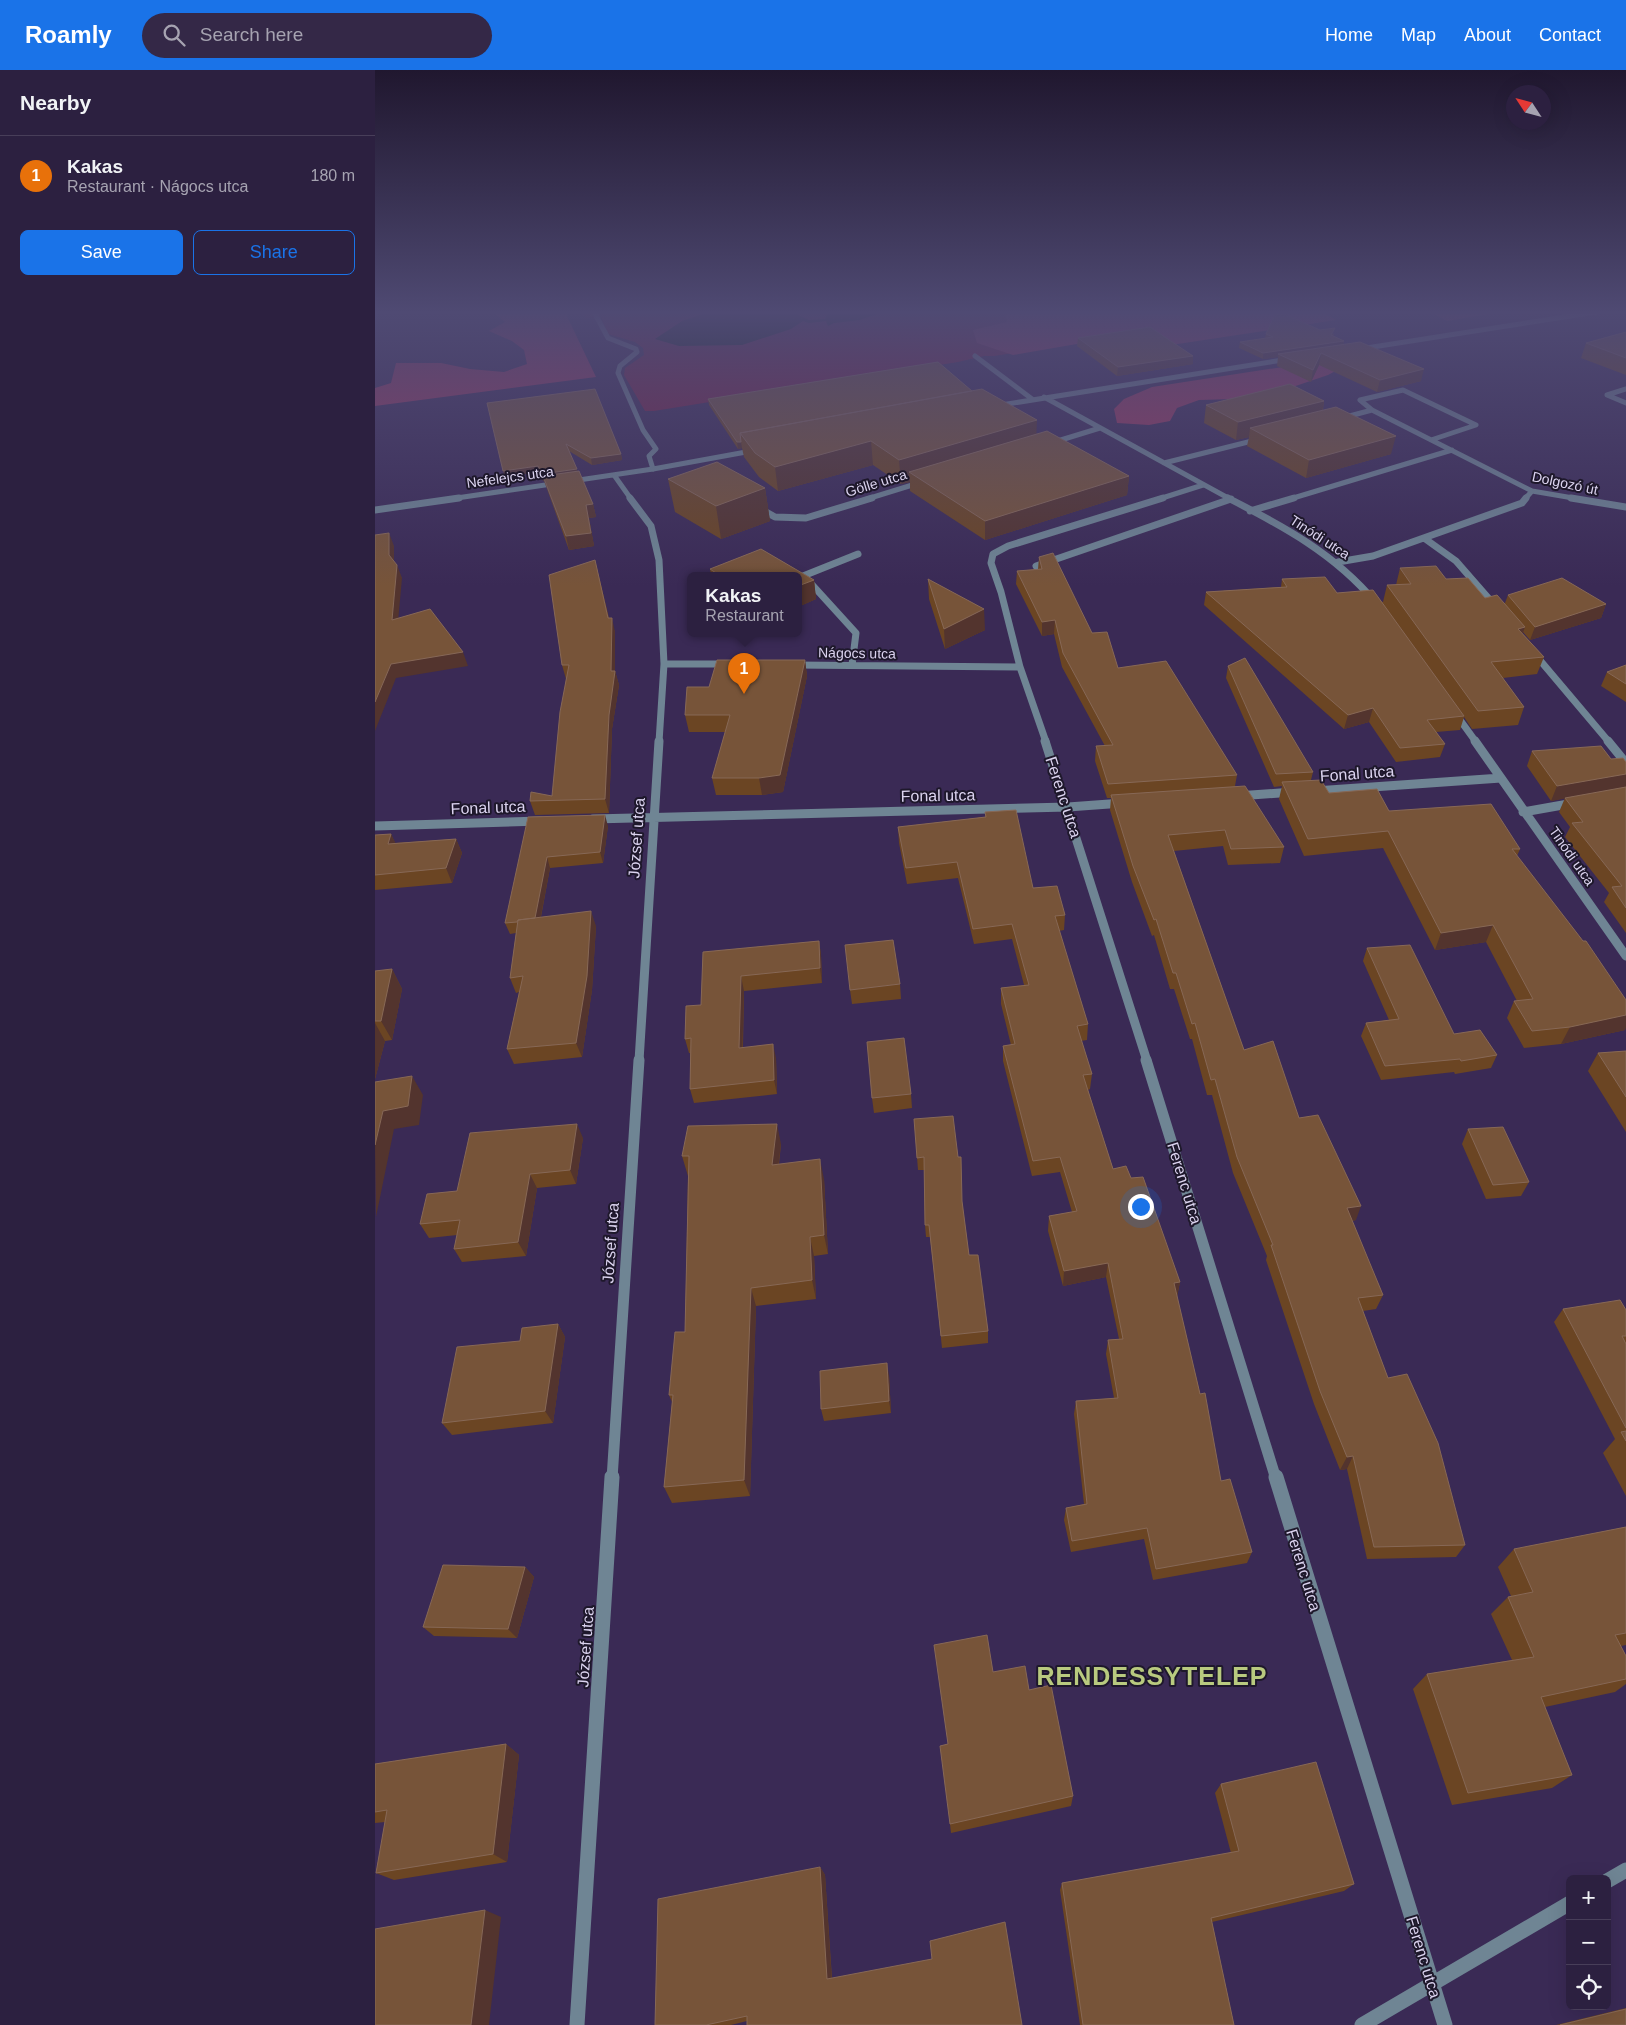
<!DOCTYPE html>
<html lang="en">
<head>
<meta charset="utf-8">
<style>
	:root { --surface:#2c2040; --page:#342847; --text:#f1f3f6; --muted:#a6a3b1; --line:#483e59; --accent:#1a73e8 }
	body { margin:0; font-family:Arial,sans-serif; background:var(--page); color:var(--text) }
	.controls { position:absolute; right:15px; bottom:15px; display:grid; overflow:hidden; border-radius:8px; box-shadow:0 5px 20px #0002 }
	.controls button { width:45px; height:45px; display:grid; place-items:center; padding:0; border:0; border-bottom:1px solid var(--line); background:var(--surface); color:var(--text); font:25px sans-serif }
	.compass { position:absolute; left:1131px; top:15px; width:45px; height:45px; border-radius:50%; background:var(--surface); box-shadow:0 5px 20px #0002; rotate:306deg }
	.you { position:absolute; left:765px; top:1136px; width:18px; height:18px; margin:-12px; border:4px solid #fff; border-radius:50%; background:#1a73e8; box-shadow:0 0 0 8px #1a73e833 }
	.badge { display:grid; place-items:center; width:32px; height:32px; border-radius:50%; background:var(--accent); color:#fff; font-size:16px; font-weight:700 }
	.pin { position:absolute; translate:-50% -41px; filter:drop-shadow(0 1px 2px #0008) }
	.pin::after { content:''; position:absolute; top:26px; width:18px; height:15px; background:inherit; clip-path:polygon(0 0,100% 0,50% 100%) }
	.popup { position:absolute; left:312px; top:502px; width:115px; height:65px; box-sizing:border-box; display:grid; place-content:center; border-radius:8px; background:var(--surface); filter:drop-shadow(0 1px 4px #0005); font-size:16px; white-space:nowrap; color:var(--muted) }
	.popup b { font-size:19px; color:var(--text) }
	.popup::after { content:''; position:absolute; left:50%; top:100%; margin-left:-10px; border:10px solid transparent; border-top-color:var(--surface) }
	.list { margin:0; padding:0; list-style:none }
	h2 { display:flex; justify-content:space-between; align-items:center; height:65px; margin:0; padding:0 20px; font-size:21px }
	h2 small { font-size:16px; font-weight:400; color:var(--muted) }
	.list li { display:grid; grid-template-columns:32px 1fr auto; gap:15px; align-items:center; box-sizing:border-box; height:80px; padding:0 20px; border-top:1px solid var(--line) }
	.list b { display:block; font-size:19px; white-space:nowrap }
	.list p { margin:0; font-size:16px; white-space:nowrap; color:var(--muted) }
	.list em { font-size:16px; font-style:normal; color:var(--muted) }
	.actions { display:flex; gap:10px; padding:15px 20px }
	.actions a { flex:1; padding:11px 0; border:1px solid var(--accent); border-radius:8px; text-align:center; font-size:18px; color:var(--accent) }
	.actions .main { background:var(--accent); color:#fff }
	.icon { flex:none; width:28px; height:28px; fill:none; stroke:currentColor; stroke-width:2; stroke-linecap:round; stroke-linejoin:round }
	.map { position:relative; flex:none; width:1251px; height:1955px; overflow:hidden }
	header { display:flex; align-items:center; gap:30px; box-sizing:border-box; height:70px; padding:0 25px; background:var(--accent); color:#fff }
	header strong { font-size:24px }
	nav { display:flex; gap:28px; margin-inline-start:auto; font-size:18px }
	.search { width:350px; height:45px; background:var(--page); display:flex; align-items:center; gap:12px; box-sizing:border-box; padding:0 18px; border-radius:28px; color:var(--muted); font-size:19px }
	main { display:flex }
	aside { flex:1; background:var(--surface) }
	.map>svg:first-child { display:block }
	.green { fill:#771f44 }
	.forest { fill:#9c365e }
	.water { fill:#0a1e1a }
	.lines { fill:none; stroke-linecap:round; stroke-linejoin:round }
	.service { stroke:#6f8594; stroke-width:5 }
	.minor-far4 { stroke:#6f8594; stroke-width:5 }
	.minor-far3 { stroke:#6f8594; stroke-width:7 }
	.minor-far2 { stroke:#6f8594; stroke-width:9 }
	.minor-far1 { stroke:#6f8594; stroke-width:11 }
	.minor { stroke:#6f8594; stroke-width:15 }
	.wall { fill:#6b4523 }
	.shaded-wall { fill:#53342e }
	.building { fill:#775439; stroke:#876856 }
	.labels { text-anchor:middle; stroke-width:4; stroke-linejoin:round; paint-order:stroke }
	.far-street-label { font-size:14px; fill:#dbd3ef; stroke:#1e182b }
	.street-label { font-size:16px; fill:#dbd3ef; stroke:#1e182b }
	.near-district-label { font-size:25px; font-weight:bold; letter-spacing:1px; fill:#b9ca7f; stroke:#1e182b }
</style>
</head>
<body>
<header>
<strong>Roamly</strong>
<div class="search"><svg class="icon" aria-label="search" viewBox="0 0 24 24"><circle cx="10" cy="10" r="6"/><path d="M15 15l6 6"/></svg>Search here</div>
<nav><a>Home</a><a>Map</a><a>About</a><a>Contact</a></nav>
</header>
<main>
<aside>
<h2>Nearby<small></small></h2>
<ul class="list">
<li><span class="badge" style="background:#e8710a">1</span><div><b>Kakas</b><p>Restaurant · Nágocs utca</p></div><em>180 m</em></li>
</ul>
<div class="actions"><a class="main">Save</a><a>Share</a></div>
</aside>
<div class="map">
<svg width="1251" height="1955" viewBox="0 0 1251 1955">
	<rect width="100%" height="100%" fill="#3a2a55"/>
	<!-- green -->
	<path class="green" d="M208,242H860L780,261L619,286H609L583,292L279,341H270L249,305L250,298L269,285L268,278L260,272L233,264L226,247L211,248Z"/>
	<!-- forest -->
	<path class="forest" d="M118,242H190L221,307L0,336V318L16,313L21,293H66L95,299L129,302L152,294L149,280L137,271L114,261L130,252Z
		M627,242H947L961,250L796,275L777,261L638,285L602,273L598,260L632,252L631,245Z
		M1055,242H1126L1072,251Z
		M953,290L970,296L953,305L900,323L860,329L824,330L802,338L795,351L774,355L742,353L739,339L749,329L777,317Z"/>
	<!-- water -->
	<path class="water" d="M334,242H417L434,250L450,249L453,242H506L485,250L459,253L453,256L451,251L434,253L428,251L416,259L367,275L304,276L280,269L307,251Z"/>
	<g class="lines">
		<!-- service -->
		<path class="service" d="M219,242L233,268L261,279L262,282L245,296L243,303L268,360L281,379L274,386L278,399
			M600,286L657,329"/>
		<!-- minor-far4 -->
		<path class="minor-far4" d="M985,279L1221,242
			M1251,319L1232,325L1251,333
			M669,327L855,429
			M620,336L914,289
			M997,340L985,330L1028,320L1101,355L1056,370
			M967,348L997,340L1157,421L1204,429
			M676,373L725,358
			M789,393L885,369
			M239,405L256,429
			M75,429L278,399L382,380
			M492,429L547,412
			M784,429L828,415
			M915,429L1077,380
			M1150,429L1157,421"/>
		<!-- minor-far3 -->
		<path class="minor-far3" d="M255,428L276,456L284,490L289,594L284,672
			M853,428C908,456 960,484 1000,532
			M1196,428L1251,437
			M382,437L400,447L431,448L497,428
			M0,440L84,428
			M875,441L919,428
			M1049,468L1081,491L1122,538
			M963,492L998,486L1147,433L1151,428
			M661,496L856,429
			M428,506L483,484
			M431,508L481,563L477,595
			M1158,582L1234,672
			M289,594H354
			M419,595L645,597
			M1080,643L1101,672
			M671,672L645,597L626,522L616,493L618,484L633,476L788,428"/>
		<!-- minor-far2 -->
		<path class="minor-far2" d="M670,671L772,991
			M1100,671L1251,886
			M1233,671L1251,693
			M940,721L1126,708
			M862,726L918,722
			M1148,742L1199,733
			M218,749L693,737L748,733
			M0,756L166,751
			M264,991L284,671"/>
		<!-- minor-far1 -->
		<path class="minor-far1" d="M771,990L901,1409
			M237,1409L264,990"/>
		<!-- minor -->
		<path class="minor" d="M901,1407L1070,1955
			M1232,1811L1251,1800
			M202,1955L237,1407
			M987,1955L1195,1833"/>
	</g>
	<!-- wall -->
	<path class="wall" d="M945,260L959,264L958,266L969,274L1046,311L1002,322L944,295L936,312L902,296L903,287L888,289L864,278L865,272L890,268L891,264Z
		M1251,262V305L1206,288L1211,273Z
		M703,268L818,294L742,306L702,276Z
		M597,321L662,364L754,406L752,425L610,470L535,421V412L526,414L498,395L403,421L384,407L369,387L367,378L363,379L334,335L333,329Z
		M949,331L948,340L1016,384L931,408L872,376L874,367L861,370L829,353L831,335Z
		M112,333L246,384L247,390L217,395L194,381L202,401L218,434L221,447L214,448L219,476L194,480L172,419L169,411H168L165,402L130,407Z
		M293,409L390,418L395,451L346,469L300,442Z
		M386,479L439,510L441,529L423,537V505H336L335,499Z
		M664,487L717,563L743,598L862,705L860,716L909,777L905,793L853,795L848,776L799,781L869,980L924,1048L981,1150L977,1151L1008,1225L1001,1239L988,1241L1013,1308L1090,1475L1081,1487L992,1489L972,1399L965,1400L939,1334L891,1190L892,1186L858,1103L837,1025H832L817,969H815L799,919H795L779,865L777,866L757,812L735,740L736,728H732L720,691L721,676H730L687,597L679,564L667,566L641,514L642,501L663,499Z
		M220,490L234,548L240,562V601L244,615L237,659L234,743L160,745L155,731L177,726L191,609L187,595Z
		M1025,498L1071,509L1110,528L1130,533L1133,525L1231,534L1226,548L1155,570L1148,562V564L1169,587L1162,604L1128,608L1149,637L1143,655L1097,659L1089,647L1085,660L1061,662L1070,674L1065,687L1021,692L994,652L969,659L829,535L831,522L906,517L907,509L962,523L1008,532L1012,515H1021Z
		M553,509L610,560L570,579L554,529Z
		M430,590L432,606L408,722L387,725H341L337,708L350,662H314L310,645L334,617Z
		M1251,595V632L1226,616L1232,602Z
		M853,596L938,702L936,710L954,723L1145,779L1142,786L1250,960L1186,974L1149,978L1132,948L1139,931H1142L1111,872L1060,880L1008,778L929,786L904,729L907,716L899,717L851,608Z
		M1157,681L1236,689L1251,692V863L1229,832L1234,823L1190,767L1195,757L1184,742L1190,728L1176,731L1152,696Z
		M610,742L658,818L690,845L689,860L684,861L713,954L712,970L706,971L717,1004L715,1019L713,1020L738,1099L756,1108L805,1212L802,1227L846,1411L877,1482L872,1493L778,1510L769,1469L696,1482L689,1450L691,1438L709,1434L699,1344L701,1331L739,1328L731,1284L733,1270L744,1269L731,1207L688,1216L673,1161L674,1146L697,1142L685,1102L657,1106L628,991V976L636,975L626,934V918L649,915L637,869L599,874L583,808L532,814L524,773L523,757L610,747Z
		M153,747L233,756L228,793L175,798L166,847L221,856L217,920L207,987L139,994L132,979L144,922L141,923L135,908L141,863L135,864L130,853Z
		M16,764L20,773L81,769L87,783L77,813L0,820V765Z
		M444,871L446,885L447,913L369,921L368,977L401,988L402,1024L319,1033L315,1019V983H314L310,969L326,935L328,882Z
		M992,878L1079,964L1122,985L1116,998L1080,1004L1079,1002L1006,1010L986,966L991,953L1014,950L988,891Z
		M17,899L27,919L17,970L10,971L0,1009V901Z
		M525,914L526,929L477,934L475,920Z
		M1251,981V1062L1213,1001L1223,983Z
		M536,1024L537,1038L499,1043L497,1028Z
		M539,1049L587,1133L594,1185L613,1261V1273L567,1278L555,1167H551L550,1155L549,1100H543Z
		M1093,1059L1154,1112L1146,1126L1111,1129L1087,1074Z
		M208,1068L201,1114L162,1118L151,1186L87,1192L79,1179L82,1165L54,1168L45,1154L82,1121Z
		M406,1074L404,1094L449,1109L453,1184L439,1186L441,1229L381,1236L375,1426L297,1433L289,1417L297,1332L294,1325L310,1262L313,1106L307,1086Z
		M1188,1239L1251,1240V1426L1228,1383L1240,1369L1179,1252Z
		M183,1254L190,1267L178,1353L77,1365L67,1353L145,1271Z
		M514,1305L516,1343L449,1351L446,1339Z
		M1251,1457V1575L1246,1576L1251,1586V1614L1240,1622L1170,1637L1197,1705L1177,1718L1077,1735L1038,1619L1052,1604L1137,1590L1116,1544L1133,1527L1136,1526L1123,1497L1139,1479Z
		M150,1497L159,1507L142,1568L59,1566L48,1557Z
		M618,1602L698,1726L696,1736L576,1763L575,1754L573,1674Z
		M131,1674L144,1685L132,1792L19,1810L1,1803L10,1752L0,1753V1694Z
		M846,1714L979,1814L969,1821L837,1852L859,1955H705L685,1820L687,1813L856,1783L840,1723Z
		M445,1797L450,1805L457,1908L372,1951L356,1955H280Z
		M1251,1938V1955H1181Z"/>
	<!-- shaded-wall -->
	<path class="shaded-wall" d="M969,271L968,277L903,284V287L888,289V283Z
		M946,283L944,295L936,312L938,300Z
		M818,286V294L742,306L743,297Z
		M1049,299L1046,311L1002,322L1005,310Z
		M949,331L946,348L875,358L874,367L861,370L863,352Z
		M662,350L661,373L534,402L535,412L526,414L524,390Z
		M1021,366L1016,384L931,408L934,390Z
		M496,371L498,395L403,421L400,397Z
		M362,372H366L367,378L363,379Z
		M246,384L247,390L217,395L216,388Z
		M163,396L165,402L130,407L128,401Z
		M202,399L203,406H168L169,411H168L167,404Z
		M754,406L752,425L610,470V451Z
		M390,418L395,451L346,469L341,436Z
		M218,434L221,447L214,448L219,476L194,480L191,466L211,435Z
		M14,463L19,476V497L14,485Z
		M220,490L236,561L237,548L240,562V604V601L244,615L237,659L234,743L230,729Z
		M22,495L27,508L22,563L17,550Z
		M439,510L441,529L423,537V516Z
		M1231,534L1226,548L1155,570L1160,557Z
		M609,539L610,560L570,579L569,559Z
		M680,550L679,564L667,566V552Z
		M1150,557L1144,574L1143,559Z
		M88,582L93,596L21,608L0,661V632L16,594Z
		M430,590L432,606L408,722L387,725L384,708Z
		M998,638L994,652L969,659L973,645Z
		M1251,704V716L1250,718L1176,731L1182,716Z
		M230,745L233,756L228,793L225,782Z
		M16,764L23,778L13,774Z
		M81,769L87,783L77,813L71,798Z
		M172,787L175,798L163,861L159,850Z
		M216,841L221,856L217,920L207,987L201,973Z
		M1118,855L1111,872L1060,880L1066,863Z
		M444,871L446,885L447,913L445,898Z
		M17,899L27,919L17,970L6,951Z
		M366,906L369,921L367,992L364,978Z
		M1251,945V958L1250,960L1186,974L1195,957Z
		M0,953L10,971L0,1009Z
		M398,974L401,988L402,1024L399,1010Z
		M37,1006L48,1025L44,1055L19,1059L1,1147L0,1075L8,1041Z
		M202,1054L208,1068L201,1114L195,1100Z
		M402,1054L406,1074L401,1114L397,1095Z
		M445,1089L449,1109L453,1184L449,1165Z
		M155,1104L162,1118L151,1186L143,1172Z
		M986,1136L981,1150L966,1153L972,1138Z
		M435,1167L439,1186L441,1229L437,1210Z
		M733,1193L731,1207L688,1216L689,1201Z
		M805,1212L802,1226L796,1228L799,1213Z
		M376,1218L381,1236L375,1426L369,1410Z
		M183,1254L190,1267L178,1353L170,1341Z
		M512,1293L514,1305L516,1343L514,1331Z
		M978,1386L972,1399L965,1400L972,1387Z
		M150,1497L159,1507L142,1568L133,1559Z
		M131,1674L144,1685L132,1792L118,1784Z
		M445,1797L450,1805L457,1913L452,1909Z
		M110,1840L126,1847L114,1955H96Z"/>
	<!-- building -->
	<path class="building" d="M901,242H904L945,260L960,258L956,265L969,271L888,283L865,272L898,267L891,264Z
		M775,257L818,286L743,297L703,268Z
		M1251,262V288L1211,273Z
		M985,272L1049,299L1005,310L946,283L938,300L903,284Z
		M563,292L597,321L365,363L366,372H362L333,329Z
		M915,314L949,331L863,352L831,335Z
		M220,319L246,384L216,388L191,374L202,399L167,404L163,396L128,401L112,333Z
		M607,319L662,350L524,390L496,371L400,397L380,383L365,363Z
		M961,337L1021,366L934,390L875,358Z
		M672,361L754,406L610,451L534,402Z
		M342,392L390,418L341,436L293,409Z
		M204,401L218,434L211,435L216,463L191,466L168,406Z
		M14,463V485L22,495L17,550L55,539L88,582L16,594L0,632V465Z
		M386,479L439,510L423,516V505H344L335,499Z
		M678,483L717,563L732,562L743,598L791,591L862,705L733,714L721,676L738,675L688,583L680,550L667,552L642,501L667,499L664,487Z
		M220,490L233,548H237L236,601H240L234,645L230,729L155,731L156,722L177,726L185,642L194,595H187L174,505Z
		M1061,496L1071,509L1093,508L1110,528L1122,525L1150,557L1143,559L1169,587L1116,592L1149,637L1103,641L1012,515L1036,514L1025,498Z
		M950,507L962,523L998,520L1089,646L1052,650L1070,674L1025,678L998,638L973,645L831,522L912,517L907,509Z
		M1187,508L1231,534L1160,557L1133,525Z
		M553,509L609,539L569,559Z
		M870,588L938,702L901,704L853,596Z
		M342,590H430L405,705L384,708H337L355,645H310L312,617H334Z
		M1251,595V614L1232,602Z
		M1226,676L1236,689L1248,688L1251,692V704L1182,716L1157,681Z
		M946,710L954,723L1002,719L1014,741L1116,734L1145,779H1137L1208,871H1211L1251,930V945L1195,957L1157,961L1139,931L1158,929L1118,855L1066,863L1013,761L933,769L907,712Z
		M870,716L909,777L856,779L850,760L793,765L869,980L898,971L924,1048L943,1045L986,1136L972,1138L1008,1225L983,1228L1013,1308L1032,1304L1063,1373L1090,1475L999,1477L978,1386L972,1387L945,1321L896,1175H898L862,1087L840,1009L836,1010L820,953L817,954L801,903H798L781,849L779,850L758,796L736,725Z
		M1251,717V838L1237,817L1247,816L1197,753L1208,752L1190,728Z
		M641,740L658,818L682,816L690,845L680,846L713,954L702,956L717,1004L708,1005L738,1099L751,1096L756,1108L768,1107L805,1212L799,1213L825,1324L830,1323L846,1411L855,1409L877,1482L781,1499L772,1458L697,1471L691,1438L712,1434L701,1331L743,1328L733,1270L748,1269L733,1193L689,1201L674,1146L702,1141L685,1087L658,1091L628,976L640,974L626,918L654,915L637,854L598,859L582,792L531,798L523,757L611,747L610,742Z
		M230,745L225,782L172,787L160,848L143,850L142,852L130,853L153,747Z
		M16,764L13,774L81,769L71,798L0,805V765Z
		M216,841L212,906L201,973L132,979L148,906L135,908L143,850Z
		M518,870L525,914L475,920L470,875Z
		M444,871L445,898L366,906L364,978L398,974L399,1010L315,1019L316,968L310,969L311,936L326,935L328,882Z
		M1035,875L1079,964L1105,960L1122,985L1086,991L1085,989L1010,996L991,953L1024,949L992,878Z
		M17,899L6,951H0V901Z
		M529,968L536,1024L497,1028L492,972Z
		M1251,981V1027L1223,983Z
		M37,1006L33,1036L8,1041L0,1075V1012Z
		M578,1046L583,1087H586L587,1131L594,1185H603L613,1261L566,1266L554,1155H550L549,1087L542,1088L539,1049Z
		M202,1054L195,1100L155,1104L143,1172L79,1179L85,1150L45,1154L52,1124L82,1121L95,1063Z
		M402,1054L397,1095L445,1089L449,1165L435,1167L437,1210L376,1218L369,1410L289,1417L298,1325H294L300,1262H310L314,1086H307L313,1056Z
		M1128,1057L1154,1112L1118,1115L1093,1059Z
		M1245,1230L1251,1240V1266H1247L1251,1274V1358L1188,1239Z
		M183,1254L170,1341L67,1353L82,1277L145,1271L147,1258Z
		M512,1293L514,1331L446,1339L445,1301Z
		M1251,1361V1371L1246,1362Z
		M1251,1457V1563L1240,1565L1251,1586V1609L1166,1627L1197,1705L1093,1723L1052,1604L1159,1587L1133,1527L1158,1522L1139,1479Z
		M68,1495L150,1497L133,1559L48,1557Z
		M612,1565L618,1602L650,1596L654,1620L676,1615L698,1726L575,1754L565,1676L573,1674L559,1575Z
		M131,1674L118,1784L1,1803L12,1740L0,1742V1694Z
		M941,1692L979,1814L836,1848L859,1955H708L687,1813L864,1781L846,1714Z
		M445,1797L452,1909L557,1889L555,1871L630,1852L647,1955H372V1946L331,1955H280L283,1829Z
		M110,1840L96,1955H0V1859Z
		M1251,1939V1955H1185Z"/>
	<!-- sky -->
	<linearGradient id="sky" x2="0" y2="1"><stop stop-color="#20172f"/><stop offset="0.47" stop-color="#4f4a73"/><stop offset="1" stop-color="#4f4a73" stop-opacity="0"/></linearGradient>
	<rect width="1251" height="516" fill="url(#sky)"/>
	<g class="labels">
		<!-- far-street labels -->
		<g class="far-street-label">
			<text transform="translate(135 407) rotate(-8)" y="5">Nefelejcs utca</text>
			<text transform="translate(501 413) rotate(-17)" y="5">Gölle utca</text>
			<text transform="translate(1190 413) rotate(12)" y="5">Dolgozó út</text>
			<text transform="translate(945 467) rotate(33)" y="5">Tinódi utca</text>
			<text transform="translate(482 583) rotate(1)" y="5">Nágocs utca</text>
			<text transform="translate(1197 786) rotate(55)" y="5">Tinódi utca</text>
		</g>
		<!-- street labels -->
		<g class="street-label">
			<text transform="translate(982 703) rotate(-4)" y="6">Fonal utca</text>
			<text transform="translate(563 725) rotate(-1)" y="6">Fonal utca</text>
			<text transform="translate(689 727) rotate(72)" y="6">Ferenc utca</text>
			<text transform="translate(113 737) rotate(-2)" y="6">Fonal utca</text>
			<text transform="translate(261 768) rotate(-86)" y="6">József utca</text>
			<text transform="translate(810 1113) rotate(73)" y="6">Ferenc utca</text>
			<text transform="translate(235 1173) rotate(-86)" y="6">József utca</text>
			<text transform="translate(929 1500) rotate(73)" y="6">Ferenc utca</text>
			<text transform="translate(210 1577) rotate(-86)" y="6">József utca</text>
			<text transform="translate(1049 1887) rotate(73)" y="6">Ferenc utca</text>
		</g>
		<!-- near-district labels -->
		<g class="near-district-label">
			<text x="777" y="1615">RENDESSYTELEP</text>
		</g>
	</g>
</svg>
<div class="controls">
<button>+</button>
<button>−</button>
<button><svg class="icon" aria-label="locate" viewBox="0 0 24 24"><circle cx="12" cy="12" r="6"/><path d="M12 2v4M12 18v4M2 12h4M18 12h4"/></svg></button>
</div>
<svg class="compass" viewBox="-18 -18 36 36"><path d="M0-13l5 13h-10z" fill="#e53935"/><path d="M0 13l5-13h-10z" fill="#a6a3b1"/></svg>
<div class="you"></div>
<div class="pin badge" style="left:369px;top:624px;background:#e8710a">1</div>
<div class="popup"><b>Kakas</b>Restaurant</div>
</div>
</main>
</body>
</html>
